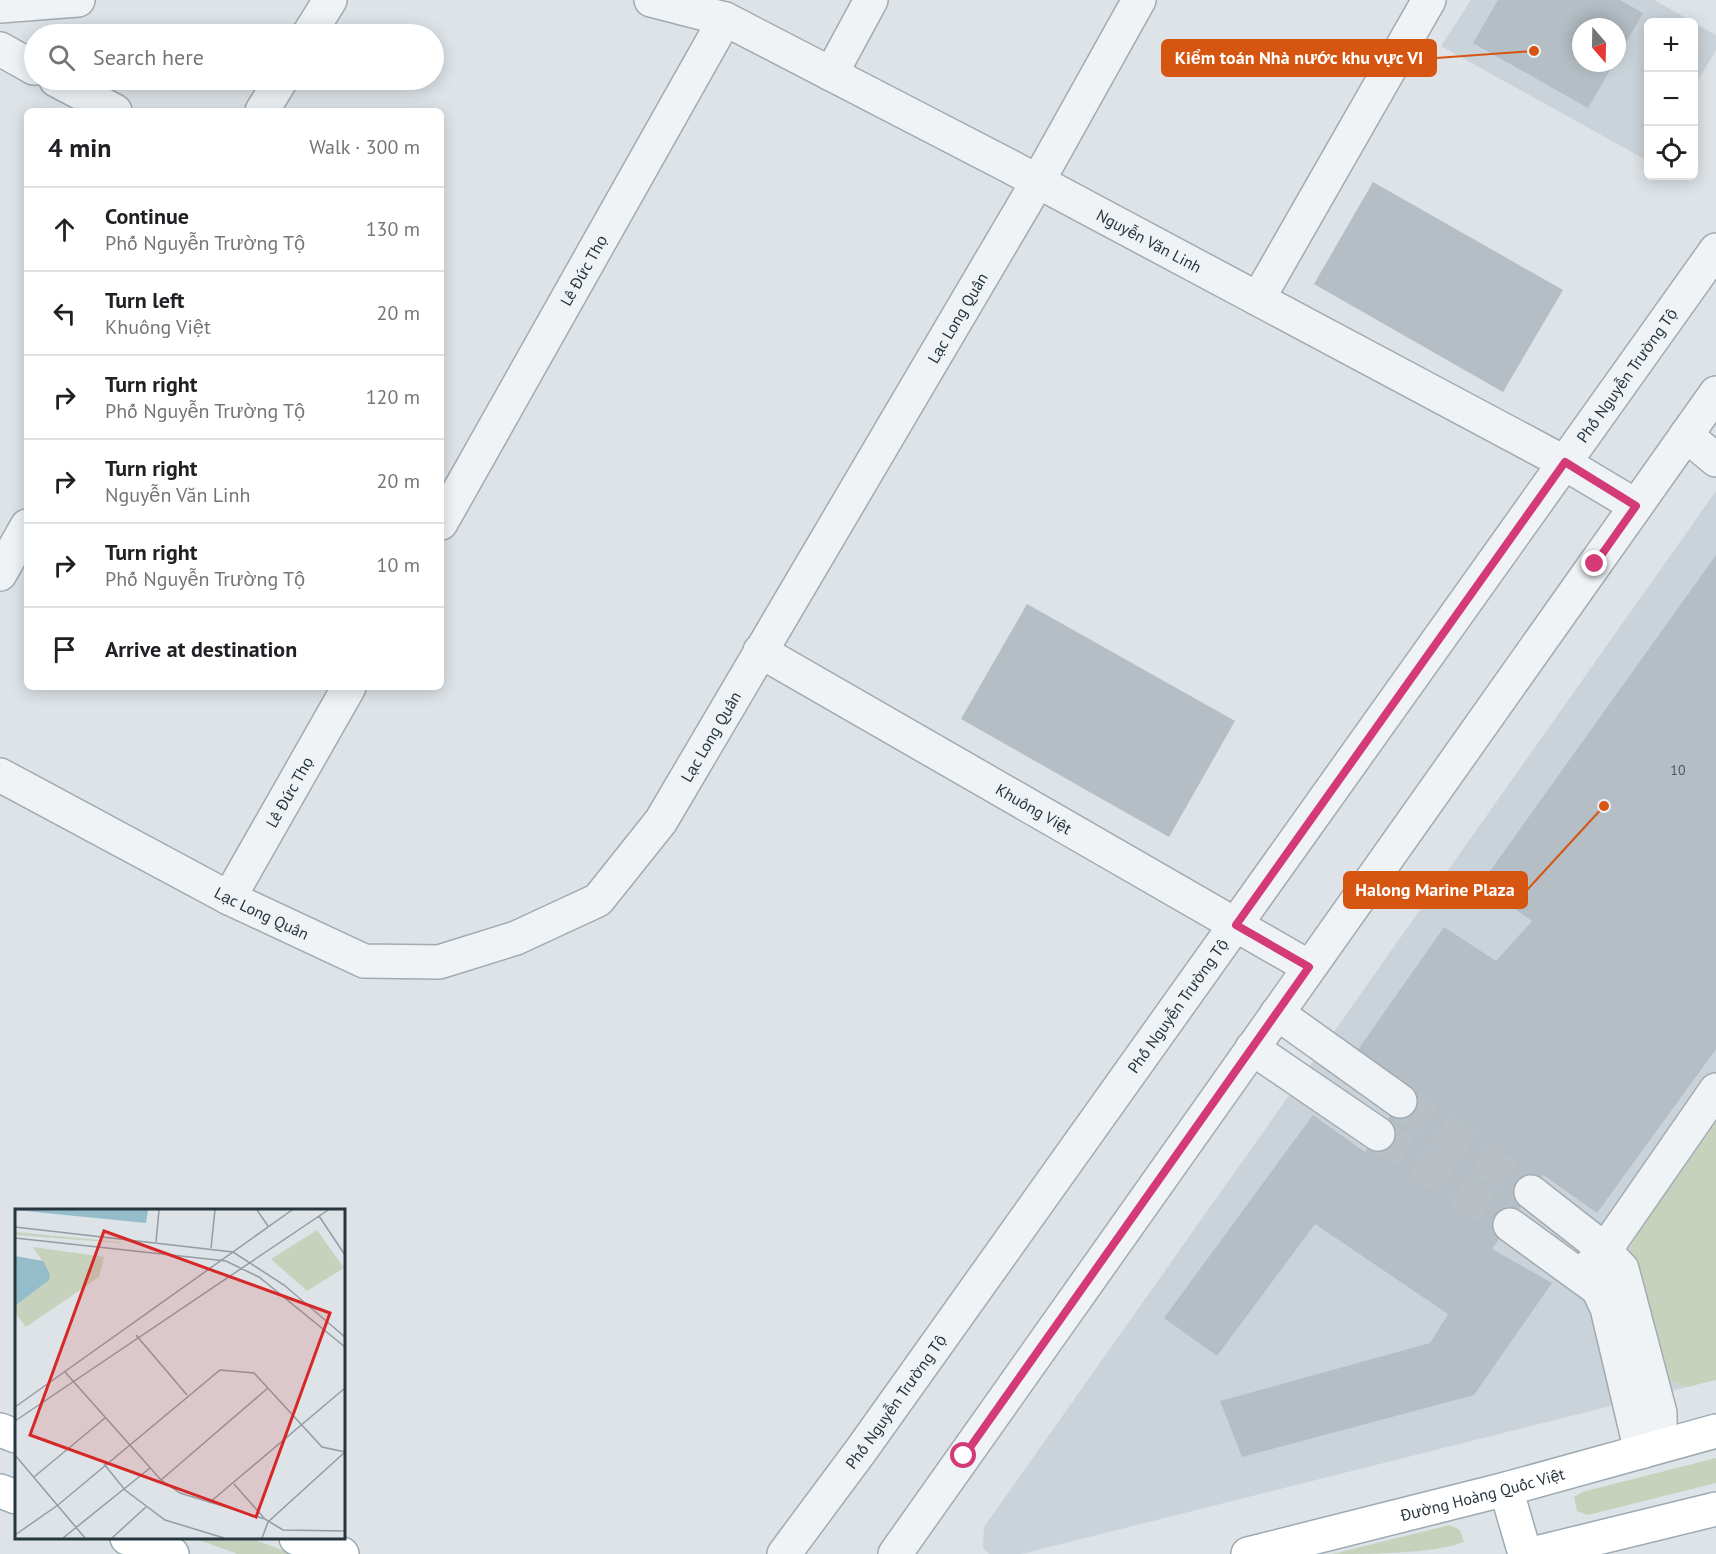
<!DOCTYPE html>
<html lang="en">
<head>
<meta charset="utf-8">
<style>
	:root { --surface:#fff; --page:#f2f2f2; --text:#202124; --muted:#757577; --line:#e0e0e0 }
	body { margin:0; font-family:"PT Sans",sans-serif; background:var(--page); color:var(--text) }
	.controls { position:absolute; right:18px; top:18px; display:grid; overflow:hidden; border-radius:9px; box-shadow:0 3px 15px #0003 }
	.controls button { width:54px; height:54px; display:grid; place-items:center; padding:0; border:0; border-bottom:2px solid var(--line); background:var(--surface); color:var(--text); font:30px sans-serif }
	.compass { position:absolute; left:1572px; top:18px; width:54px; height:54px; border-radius:50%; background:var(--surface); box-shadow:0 3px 15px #0003; rotate:160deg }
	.stop { position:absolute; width:18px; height:18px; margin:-14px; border:4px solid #d43a78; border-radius:50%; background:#fff }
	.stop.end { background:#d43a78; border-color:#fff; box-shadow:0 2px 6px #0008 }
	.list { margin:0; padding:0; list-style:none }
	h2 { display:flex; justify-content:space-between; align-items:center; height:78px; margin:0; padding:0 24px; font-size:26px }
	h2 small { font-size:20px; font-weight:400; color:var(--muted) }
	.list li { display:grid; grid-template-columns:39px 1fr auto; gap:18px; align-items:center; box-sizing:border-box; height:84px; padding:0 24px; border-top:2px solid var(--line) }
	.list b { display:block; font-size:22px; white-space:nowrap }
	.list p { margin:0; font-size:20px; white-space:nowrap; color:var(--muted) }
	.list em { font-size:20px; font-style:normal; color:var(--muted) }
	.icon { flex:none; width:33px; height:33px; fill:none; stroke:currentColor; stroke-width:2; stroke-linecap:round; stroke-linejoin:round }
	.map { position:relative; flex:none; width:1716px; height:1554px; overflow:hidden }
	.search { position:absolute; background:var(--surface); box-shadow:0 3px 15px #0003; left:24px; top:24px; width:420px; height:66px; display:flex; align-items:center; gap:15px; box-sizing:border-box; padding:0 21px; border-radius:33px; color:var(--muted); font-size:22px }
	.panel { position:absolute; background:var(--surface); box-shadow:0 3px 15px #0003; left:24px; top:108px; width:420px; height:582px; border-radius:9px }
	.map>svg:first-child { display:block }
	.built { fill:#cad3d9; fill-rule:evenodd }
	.green { fill:#c7d2bd }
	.building { fill:#b4bec4 }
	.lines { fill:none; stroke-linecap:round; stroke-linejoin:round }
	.minor-tunnel { stroke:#b8c0c5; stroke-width:33; stroke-dasharray:33 16; stroke-linecap:butt }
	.minor-casing { stroke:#a2abb1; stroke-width:36 }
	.major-casing { stroke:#9babb4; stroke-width:36 }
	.minor { stroke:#eff3f6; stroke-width:33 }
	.major { stroke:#fff; stroke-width:33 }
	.route { stroke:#d43a78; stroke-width:8 }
	.labels { text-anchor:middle; stroke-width:5; stroke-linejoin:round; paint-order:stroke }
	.number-label { font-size:14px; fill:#4a5760 }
	.street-label { font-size:16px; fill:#26353e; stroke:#ecf2f5 }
	.inset-road { fill:none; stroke:#949da3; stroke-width:1.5 }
	.view { fill:#d62828; fill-opacity:0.15; stroke:#d62828; stroke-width:3 }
	.inset-edge { fill:none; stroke:#26353e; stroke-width:3 }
	.leader { fill:none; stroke:#d55511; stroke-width:2 }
	.callout-dot { fill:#d55511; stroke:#ecf2f5; stroke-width:2 }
	.callout { fill:#d55511; stroke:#d55511; stroke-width:2 }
	.callout-label { font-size:18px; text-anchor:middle; font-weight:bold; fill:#fff }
</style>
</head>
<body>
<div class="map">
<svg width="1716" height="1554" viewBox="0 0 1716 1554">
	<rect width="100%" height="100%" fill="#dde3e7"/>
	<!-- built -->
	<path class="built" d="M1471,0H1654L1693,22H1648V161L1441,46ZM1581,27H1617V63H1581Z
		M1694,23L1716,35V50L1694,87Z
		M1716,491V1122L1638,1232L1629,1250L1657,1375L1687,1387L1021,1554H989L983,1548L984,1527Z"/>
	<!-- green -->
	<path class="green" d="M1716,1122V1380L1687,1387L1657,1375L1629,1250L1638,1232Z
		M1716,1458V1483L1588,1515L1577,1511L1574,1497L1582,1492Z
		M1450,1525L1460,1530L1464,1542C1434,1554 1368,1554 1332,1554Z
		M193,1538H249L294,1554H238Z"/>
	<!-- building -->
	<path class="building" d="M1498,0H1620L1643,13L1617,58V27H1581V63H1614L1588,108L1473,43Z
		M1373,182L1563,290L1503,392L1314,284Z
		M1716,555V1049L1597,1213L1543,1175L1531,1192L1492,1249L1552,1283L1474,1395L1242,1457L1220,1401L1430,1343L1448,1314L1315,1224L1217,1356L1164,1318L1313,1115L1365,1152L1408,1090L1355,1054L1444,927L1496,961L1532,921L1480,885Z
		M1027,604L1235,721L1169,837L961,719Z"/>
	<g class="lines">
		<!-- minor-tunnel -->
		<path class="minor-tunnel" d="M1400,1101L1531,1192
			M1378,1134L1510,1225"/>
		<defs>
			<g id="minor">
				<path id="s1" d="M651,0L725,19L1009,166L1554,457L1636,506"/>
				<path d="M0,6L78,0"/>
				<path d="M309,34L330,0"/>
				<path d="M0,49L34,68"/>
				<path d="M831,74L871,0"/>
				<path d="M56,80L115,111"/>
				<path d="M262,111L281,80"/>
				<path d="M1258,299L1429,0"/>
				<path d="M1686,435L1716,460"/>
				<path id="s2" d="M441,523L725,19"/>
				<path d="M0,574L27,526"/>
				<path id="s3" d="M760,651L1309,967"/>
				<path id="s4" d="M0,775L229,898L364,961L439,962L516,938L598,900L661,821L1038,181L1139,0"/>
				<path id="s5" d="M229,898L349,687"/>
				<path d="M1277,1013L1400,1101"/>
				<path d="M1252,1048L1378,1134"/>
				<path d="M1531,1192L1600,1246L1622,1269L1660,1413V1445"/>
				<path d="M1510,1225L1598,1289L1607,1308L1641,1452"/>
				<path d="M1590,1266L1605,1250L1716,1090"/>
				<path id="s6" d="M784,1554L862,1449L1716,250"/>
				<path d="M895,1554L1716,393"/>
			</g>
			<g id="major">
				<path d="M0,1430L16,1436"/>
				<path d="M1506,1489L1525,1554"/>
				<path d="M0,1491L16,1497"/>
				<path d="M127,1538L172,1554"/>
				<path d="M296,1538L342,1554"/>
				<path id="s7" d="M1248,1554L1506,1489L1716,1431"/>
				<path d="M1532,1554L1716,1509"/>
			</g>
		</defs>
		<!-- minor casing -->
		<use href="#minor" class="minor-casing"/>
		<!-- major casing -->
		<use href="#major" class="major-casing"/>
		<!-- minor -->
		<use href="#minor" class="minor"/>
		<!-- major -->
		<use href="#major" class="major"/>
	</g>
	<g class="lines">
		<!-- route -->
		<path class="route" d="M964,1456L1309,967L1236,925L1565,462L1636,506L1595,564"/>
	</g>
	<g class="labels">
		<!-- number labels -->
		<g class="number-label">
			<text x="1678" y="775">10</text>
		</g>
		<!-- street labels -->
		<g class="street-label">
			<text dy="6" stroke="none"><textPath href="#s1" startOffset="555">Nguyễn Văn Linh</textPath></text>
			<text dy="6" stroke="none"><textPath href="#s2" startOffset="290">Lê Đức Thọ</textPath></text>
			<text dy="6" stroke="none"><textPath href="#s4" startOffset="1340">Lạc Long Quân</textPath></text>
			<text dy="6" stroke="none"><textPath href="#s6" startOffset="1449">Phố Nguyễn Trường Tộ</textPath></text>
			<text dy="6" stroke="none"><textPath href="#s4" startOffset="854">Lạc Long Quân</textPath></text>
			<text dy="6" stroke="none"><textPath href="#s5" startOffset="122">Lê Đức Thọ</textPath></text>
			<text dy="6" stroke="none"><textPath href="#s3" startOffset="316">Khuông Việt</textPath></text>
			<text dy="6" stroke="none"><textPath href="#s4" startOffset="296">Lạc Long Quân</textPath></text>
			<text dy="6" stroke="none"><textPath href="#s6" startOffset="675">Phố Nguyễn Trường Tộ</textPath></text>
			<text dy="6" stroke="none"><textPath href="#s6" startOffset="189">Phố Nguyễn Trường Tộ</textPath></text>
			<text dy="6" stroke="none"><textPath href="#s7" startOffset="242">Đường Hoàng Quốc Việt</textPath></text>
		</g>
	</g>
	<!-- overview -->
	<g transform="translate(15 1209)">
		<rect width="330" height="330" fill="#dde3e7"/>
		<path d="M302,21L329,59L292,82L256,50ZM0,23L104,33L106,34L0,26ZM18,38L89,48L84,68L11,118L0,104V97L30,74L28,53Z" fill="#c7d2bd"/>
		<path d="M0,1H133L131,14ZM0,47L28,52L35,65L34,71L0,97Z" fill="#95bcca"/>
		<path class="inset-road" d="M242,1L253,17M304,7L330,46M0,18L218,43L269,76L330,128M0,29L211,52L244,68L330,138M141,33L144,1M196,39L200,1M121,126L172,186M50,163L146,271L165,284L250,310L268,321L330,322M0,198L277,1M0,212L313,1M0,246L70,329M89,255L110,281L150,311L209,329M19,268L90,209M146,271L253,179M219,275L250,310M194,294L330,179M0,326L43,296L205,161L239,164L307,238L330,243M48,329L135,259M97,329L131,298M247,329L253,313L330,243"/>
		<path class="view" d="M89,22L315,104L241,308L15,226Z"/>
		<rect width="330" height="330" class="inset-edge"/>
	</g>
	<!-- callouts -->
	<path class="leader" d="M1534 51L1436 58M1604 806L1527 890"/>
	<g class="callout-dot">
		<circle cx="1534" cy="51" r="6"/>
		<circle cx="1604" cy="806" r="6"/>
	</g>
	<g class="callout">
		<rect x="1162" y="40" width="274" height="36" rx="6"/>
		<rect x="1344" y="872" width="183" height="36" rx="6"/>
	</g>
	<g class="callout-label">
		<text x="1299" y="64">Kiểm toán Nhà nước khu vực VI</text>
		<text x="1435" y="896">Halong Marine Plaza</text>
	</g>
</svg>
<div class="controls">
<button>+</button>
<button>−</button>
<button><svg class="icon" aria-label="locate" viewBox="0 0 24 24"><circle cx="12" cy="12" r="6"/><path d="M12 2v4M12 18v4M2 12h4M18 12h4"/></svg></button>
</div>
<svg class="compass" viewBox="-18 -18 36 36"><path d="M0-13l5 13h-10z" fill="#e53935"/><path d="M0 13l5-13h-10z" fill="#757577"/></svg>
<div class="stop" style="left:964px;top:1456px"></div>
<div class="stop end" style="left:1595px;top:564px"></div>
<div class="search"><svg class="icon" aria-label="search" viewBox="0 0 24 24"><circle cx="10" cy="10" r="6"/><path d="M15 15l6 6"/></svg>Search here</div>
<section class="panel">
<h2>4 min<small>Walk · 300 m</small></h2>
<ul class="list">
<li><svg class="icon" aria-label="ahead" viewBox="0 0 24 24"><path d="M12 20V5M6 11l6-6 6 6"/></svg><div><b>Continue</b><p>Phố Nguyễn Trường Tộ</p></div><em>130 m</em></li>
<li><svg class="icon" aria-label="left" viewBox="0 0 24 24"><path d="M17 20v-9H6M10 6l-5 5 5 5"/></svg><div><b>Turn left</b><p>Khuông Việt</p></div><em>20 m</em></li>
<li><svg class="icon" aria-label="right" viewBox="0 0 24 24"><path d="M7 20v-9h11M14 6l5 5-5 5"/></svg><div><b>Turn right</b><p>Phố Nguyễn Trường Tộ</p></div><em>120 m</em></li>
<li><svg class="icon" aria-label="right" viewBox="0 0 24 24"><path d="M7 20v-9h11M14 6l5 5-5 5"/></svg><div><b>Turn right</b><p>Nguyễn Văn Linh</p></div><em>20 m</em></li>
<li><svg class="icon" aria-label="right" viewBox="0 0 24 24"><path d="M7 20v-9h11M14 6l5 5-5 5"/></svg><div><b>Turn right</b><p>Phố Nguyễn Trường Tộ</p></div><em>10 m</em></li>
<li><svg class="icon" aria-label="arrive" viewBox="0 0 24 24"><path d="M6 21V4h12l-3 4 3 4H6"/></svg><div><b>Arrive at destination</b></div></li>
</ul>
</section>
</div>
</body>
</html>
